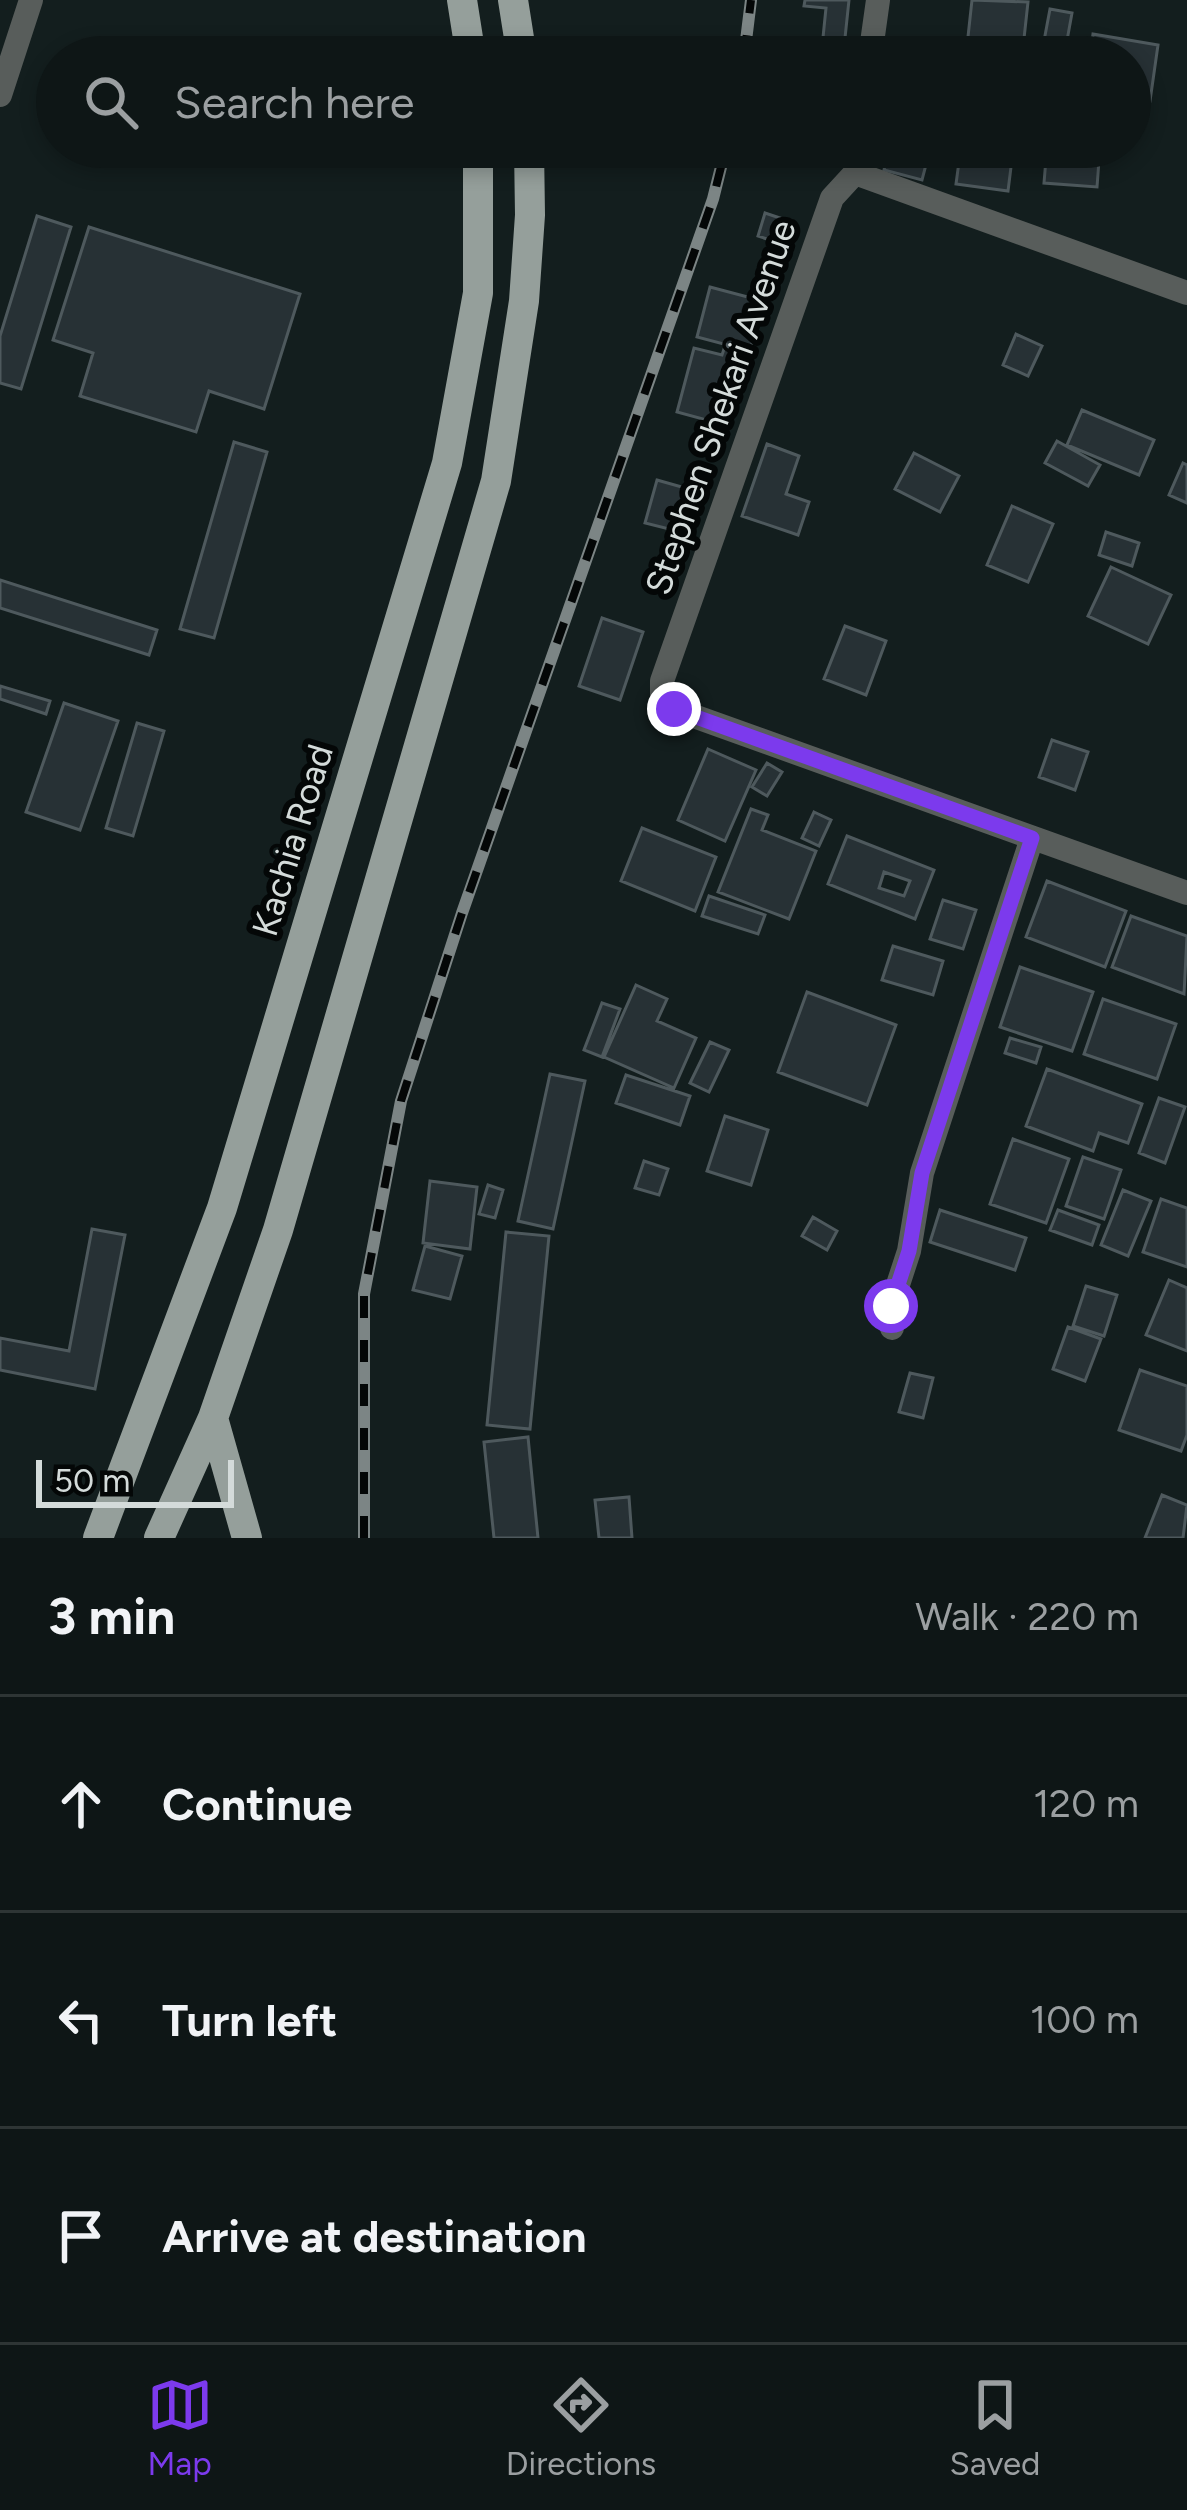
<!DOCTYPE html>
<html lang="en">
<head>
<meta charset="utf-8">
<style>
	:root { --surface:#0e1616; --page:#171f1f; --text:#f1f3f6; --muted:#9b9fa1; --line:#2e3535; --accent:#7c3aed }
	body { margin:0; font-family:Figtree,sans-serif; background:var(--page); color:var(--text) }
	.scale { position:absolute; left:36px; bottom:30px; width:198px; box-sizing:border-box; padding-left:12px; border:6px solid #d4dbda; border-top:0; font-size:33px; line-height:42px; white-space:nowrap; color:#d4dbda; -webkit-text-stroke:9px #040707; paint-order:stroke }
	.stop { position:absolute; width:36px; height:36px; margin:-27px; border:9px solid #7c3aed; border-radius:50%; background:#fff }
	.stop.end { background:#7c3aed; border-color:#fff; box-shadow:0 3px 12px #0008 }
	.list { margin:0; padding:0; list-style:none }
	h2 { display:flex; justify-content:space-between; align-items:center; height:156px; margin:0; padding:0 48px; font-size:51px }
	h2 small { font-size:39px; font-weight:400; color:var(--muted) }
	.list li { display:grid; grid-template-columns:78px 1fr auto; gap:36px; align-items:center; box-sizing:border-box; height:216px; padding:0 48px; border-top:3px solid var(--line) }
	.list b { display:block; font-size:45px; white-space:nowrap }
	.list em { font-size:39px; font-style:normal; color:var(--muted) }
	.icon { flex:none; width:66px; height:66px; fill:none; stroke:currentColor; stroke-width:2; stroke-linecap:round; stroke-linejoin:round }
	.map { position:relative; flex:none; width:1187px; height:1538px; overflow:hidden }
	.search { position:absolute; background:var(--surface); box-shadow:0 6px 18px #0003; left:36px; right:36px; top:36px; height:132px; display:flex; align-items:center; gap:30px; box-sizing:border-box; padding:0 42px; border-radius:66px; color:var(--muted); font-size:45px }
	.sheet { height:804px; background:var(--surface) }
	nav { display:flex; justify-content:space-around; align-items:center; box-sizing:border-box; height:168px; border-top:3px solid var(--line); background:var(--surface); font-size:33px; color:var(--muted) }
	nav a { display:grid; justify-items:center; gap:6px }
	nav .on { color:var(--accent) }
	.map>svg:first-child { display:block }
	.building { fill:#273135; stroke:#4e595d; stroke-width:3; fill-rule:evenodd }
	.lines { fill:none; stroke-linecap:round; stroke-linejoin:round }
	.minor { stroke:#585d5b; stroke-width:24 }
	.primary { stroke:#959f9b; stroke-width:30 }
	.rail-casing { stroke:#7c8585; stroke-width:12 }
	.rail { stroke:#040707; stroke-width:8; stroke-dasharray:22; stroke-linecap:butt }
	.route { stroke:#7c3aed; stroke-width:15 }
	.labels { text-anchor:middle; stroke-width:12; stroke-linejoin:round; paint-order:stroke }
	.street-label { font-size:36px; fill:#d4dbda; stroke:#040707 }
</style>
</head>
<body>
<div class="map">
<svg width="1187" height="1538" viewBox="0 0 1187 1538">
	<rect width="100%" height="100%" fill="#131e1e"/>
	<!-- building -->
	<path class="building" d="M805,0H849L843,57H821L826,8L804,6Z
		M972,0L1028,2L1022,57L966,55Z
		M1050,9L1072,13L1064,57H1041Z
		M1093,34L1158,45L1150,101L1130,98V57H1090Z
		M889,147L928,157L922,180L884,170Z
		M961,147H1019L1017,160L1012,159L1008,191L956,184Z
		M1047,147H1100L1097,187L1044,183Z
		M765,213L792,222L785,245L758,236Z
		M37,216L71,227L21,389L0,383V336Z
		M89,227L300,294L264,409L209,391L196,432L80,396L93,353L53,340Z
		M710,287L763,301L750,351L697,337Z
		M1016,334L1042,346L1028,376L1003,365Z
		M725,346L741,350L721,424L677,412L694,348L722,355Z
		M1082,410L1154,440L1139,475L1067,445Z
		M1057,441L1100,465L1088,486L1045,463Z
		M234,442L267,452L214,638L180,629Z
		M767,444L799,456L786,494L809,502L798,535L742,516Z
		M914,453L959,476L940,512L895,489Z
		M1183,463L1187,465V503L1169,495Z
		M657,480L689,489L677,531L645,523Z
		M1012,506L1053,524L1028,582L987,565Z
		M1106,532L1139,543L1132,566L1099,555Z
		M1111,567L1171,595L1148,644L1088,616Z
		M0,580L157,630L149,655L0,608Z
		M602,618L643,632L620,700L579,686Z
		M845,626L886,641L866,695L824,679Z
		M0,686L50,701L46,714L0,699Z
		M64,703L118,721L80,830L26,812Z
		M137,723L164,731L133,836L106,828Z
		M1052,740L1088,752L1075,790L1039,777Z
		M708,749L756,770L725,841L678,820Z
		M767,763L782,772L767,796L752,787Z
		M751,809L768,815L762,830L816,851L789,919L718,892Z
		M814,812L831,820L819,846L802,838Z
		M642,828L716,857L695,911L621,881Z
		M847,836L934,870L915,919L828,884ZM884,872L910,881L904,896L879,888Z
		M1047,881L1126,911L1105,967L1026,937Z
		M709,896L765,915L758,934L702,916Z
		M943,900L976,910L963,949L930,939Z
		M1131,916L1187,936L1184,994L1112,967Z
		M893,946L943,961L933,995L882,980Z
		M1020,967L1093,992L1072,1051L1000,1027Z
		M636,985L667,999L657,1021L696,1038L674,1088L604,1057Z
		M807,992L896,1025L867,1105L778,1072Z
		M1103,999L1176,1024L1157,1079L1084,1054Z
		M602,1003L620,1009L602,1057L584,1050Z
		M1010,1038L1041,1047L1036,1063L1005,1053Z
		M710,1042L729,1050L709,1092L690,1083Z
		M1047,1069L1142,1104L1128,1143L1099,1133L1093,1151L1026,1126Z
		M550,1074L585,1081L553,1229L518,1221Z
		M626,1075L690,1096L680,1125L616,1103Z
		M1159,1098L1185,1107L1165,1163L1139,1153Z
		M725,1116L768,1130L751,1185L707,1171Z
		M1013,1139L1069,1159L1046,1223L990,1204Z
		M1083,1157L1121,1170L1104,1219L1066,1206Z
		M644,1161L668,1169L659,1195L635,1188Z
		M430,1181L477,1187L470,1249L423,1243Z
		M488,1185L503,1190L495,1218L479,1214Z
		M1123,1190L1151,1201L1128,1256L1101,1245Z
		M1161,1199L1187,1208V1267L1143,1252Z
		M940,1210L1026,1238L1015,1270L930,1242Z
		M1058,1210L1099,1225L1092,1245L1050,1230Z
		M813,1217L837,1231L827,1250L802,1236Z
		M92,1229L125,1235L95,1389L0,1370V1338L69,1351Z
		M506,1232L549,1236L530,1429L487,1425Z
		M425,1246L462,1256L450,1299L413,1290Z
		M1169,1280L1187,1288V1351L1146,1335Z
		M1086,1286L1117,1295L1104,1336L1073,1326Z
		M1068,1327L1101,1339L1085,1381L1053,1369Z
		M1140,1370L1187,1386V1435L1181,1451L1119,1430Z
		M910,1373L933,1378L923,1418L899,1412Z
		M528,1437L538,1538H494L484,1442Z
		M1162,1495L1187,1505L1183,1538H1145Z
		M629,1497L632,1538H599L595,1500Z"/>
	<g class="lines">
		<!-- minor -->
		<path class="minor" d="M870,57L878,0
			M0,95L31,0
			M858,147L855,173L832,198L662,681V697L674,709L1187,893
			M855,173L1187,293
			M892,1328L891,1306L909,1251L922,1173L1032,838"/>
		<!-- primary -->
		<path class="primary" d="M462,0L471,57
			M513,0L522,57
			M213,1418L247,1538
			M98,1538L222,1208L447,463L478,293V147
			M159,1538L213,1418L278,1230L496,481L524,301L530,215L529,147"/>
		<defs>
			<path id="rail" d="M744,57L751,0
				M364,1538V1294L401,1101L462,913L713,199L726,147"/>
		</defs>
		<!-- rail casing -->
		<use href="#rail" class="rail-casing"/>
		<!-- rail -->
		<use href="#rail" class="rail"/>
	</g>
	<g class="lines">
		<!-- route -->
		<path class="route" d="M674,709L1032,838L922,1173L909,1251L891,1306"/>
	</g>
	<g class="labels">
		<!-- street labels -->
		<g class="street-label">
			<text transform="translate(720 407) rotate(-71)" y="13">Stephen Shekari Avenue</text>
			<text transform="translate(292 840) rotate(-73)" y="13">Kachia Road</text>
		</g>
	</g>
</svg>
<div class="scale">50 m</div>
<div class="stop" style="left:891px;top:1306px"></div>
<div class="stop end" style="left:674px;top:709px"></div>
<div class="search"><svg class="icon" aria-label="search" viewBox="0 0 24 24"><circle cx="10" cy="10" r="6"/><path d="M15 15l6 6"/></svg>Search here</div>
</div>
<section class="sheet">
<h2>3 min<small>Walk · 220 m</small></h2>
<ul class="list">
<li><svg class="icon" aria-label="ahead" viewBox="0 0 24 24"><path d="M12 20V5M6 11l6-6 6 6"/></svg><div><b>Continue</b></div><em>120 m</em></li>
<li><svg class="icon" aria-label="left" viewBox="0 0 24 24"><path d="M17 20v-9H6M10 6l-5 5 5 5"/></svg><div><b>Turn left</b></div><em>100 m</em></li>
<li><svg class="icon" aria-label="arrive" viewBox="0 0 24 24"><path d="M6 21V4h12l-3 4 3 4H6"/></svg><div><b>Arrive at destination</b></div></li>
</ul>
</section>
<nav>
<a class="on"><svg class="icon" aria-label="map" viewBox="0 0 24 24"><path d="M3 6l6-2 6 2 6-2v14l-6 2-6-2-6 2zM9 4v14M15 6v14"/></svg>Map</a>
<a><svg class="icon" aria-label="directions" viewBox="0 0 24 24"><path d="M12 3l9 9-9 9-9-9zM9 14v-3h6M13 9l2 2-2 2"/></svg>Directions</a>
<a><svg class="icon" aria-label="saved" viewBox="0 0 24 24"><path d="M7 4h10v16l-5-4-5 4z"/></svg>Saved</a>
</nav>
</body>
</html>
